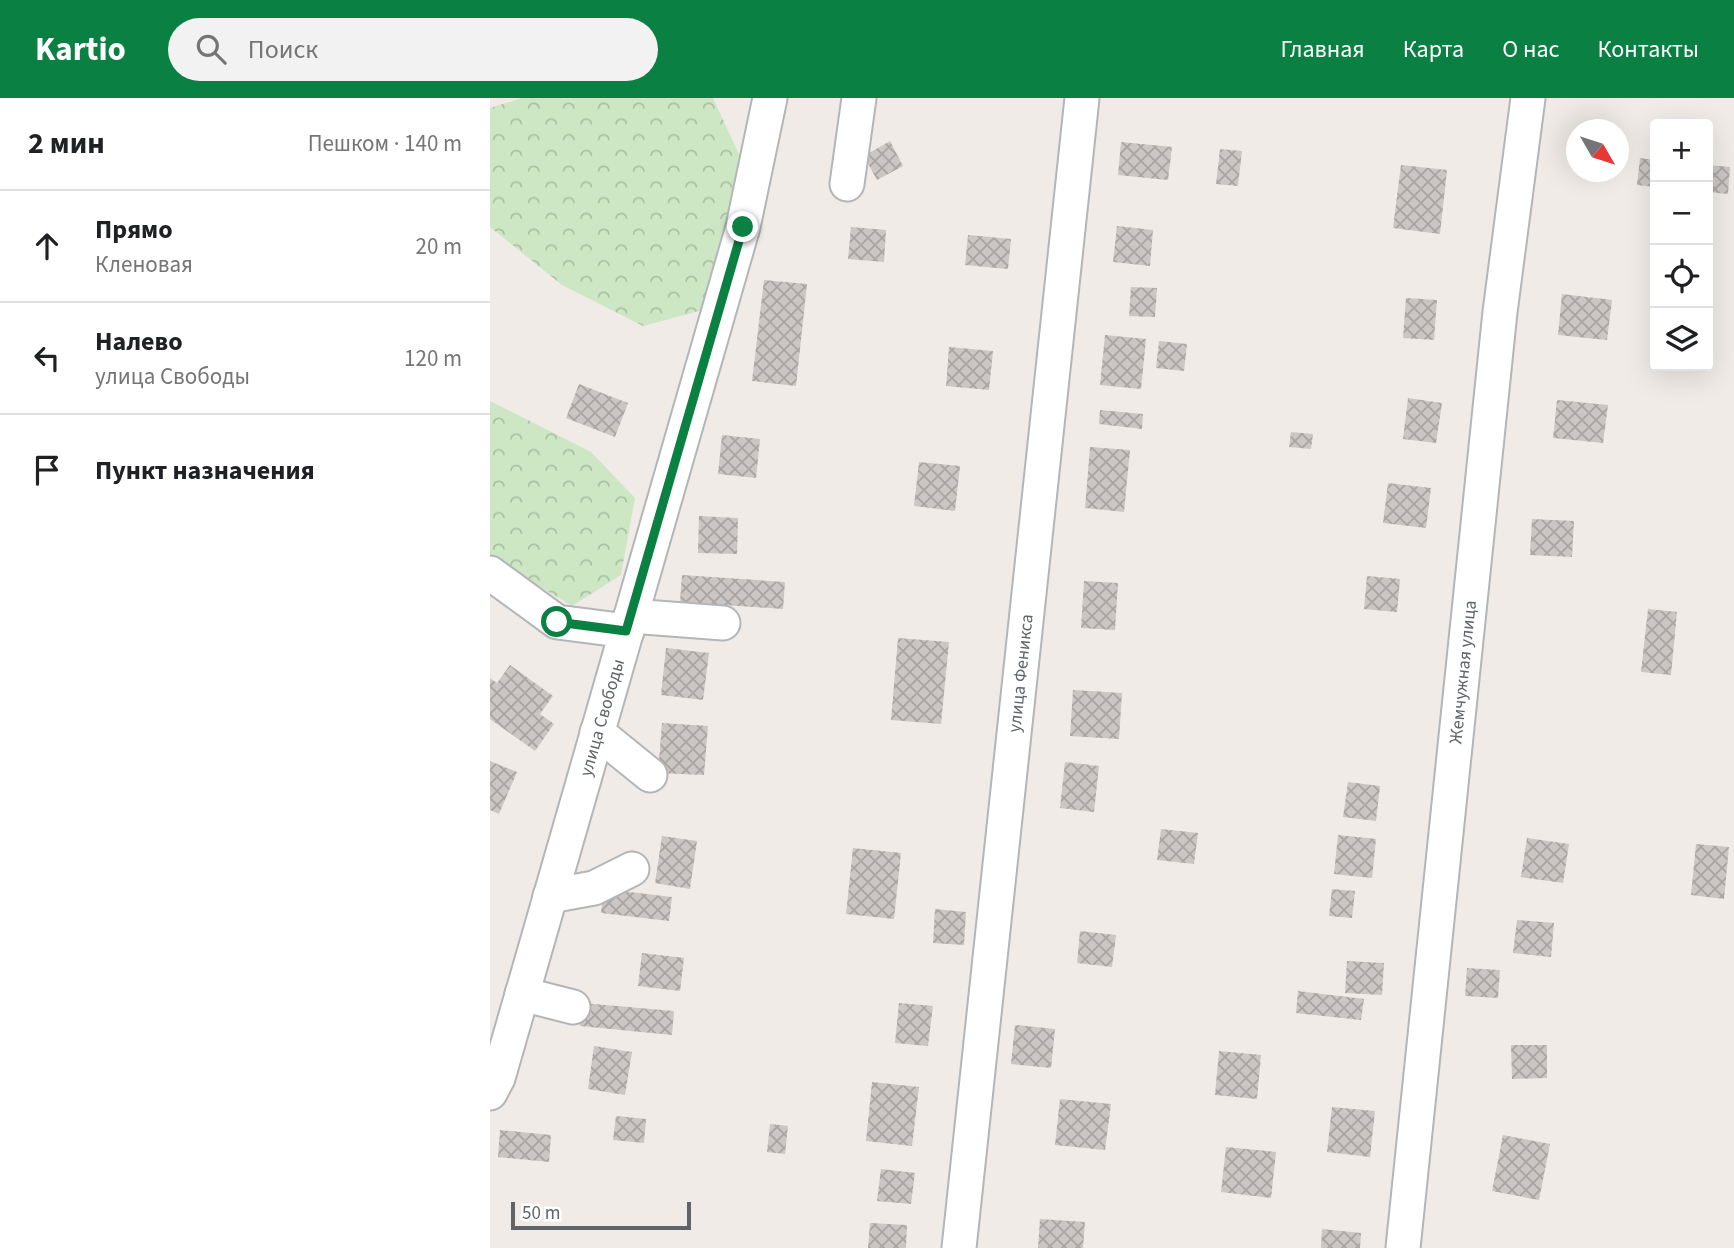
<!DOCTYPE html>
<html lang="ru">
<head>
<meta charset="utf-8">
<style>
	:root { --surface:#fff; --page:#f2f2f2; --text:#202124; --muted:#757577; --line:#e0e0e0; --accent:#0b8043 }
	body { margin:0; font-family:"Source Sans 3",sans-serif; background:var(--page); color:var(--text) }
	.controls { position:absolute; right:21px; top:21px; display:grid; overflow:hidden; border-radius:7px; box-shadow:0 7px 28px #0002 }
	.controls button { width:63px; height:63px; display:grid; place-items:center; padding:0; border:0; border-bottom:2px solid var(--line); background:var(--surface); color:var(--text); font:35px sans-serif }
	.compass { position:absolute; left:1076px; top:21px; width:63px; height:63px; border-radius:50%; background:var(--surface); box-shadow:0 7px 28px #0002; rotate:129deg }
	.scale { position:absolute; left:21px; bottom:18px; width:180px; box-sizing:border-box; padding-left:7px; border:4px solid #5e6467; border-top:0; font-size:19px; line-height:24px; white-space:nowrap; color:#5e6467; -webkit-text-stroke:5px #fff; paint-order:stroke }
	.stop { position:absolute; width:21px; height:21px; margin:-16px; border:5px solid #0b8043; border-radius:50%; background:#fff }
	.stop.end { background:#0b8043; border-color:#fff; box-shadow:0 2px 7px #0008 }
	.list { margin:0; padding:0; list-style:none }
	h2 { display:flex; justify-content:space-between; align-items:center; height:91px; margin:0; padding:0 28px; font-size:30px }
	h2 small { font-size:23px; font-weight:400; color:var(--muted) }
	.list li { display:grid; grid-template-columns:46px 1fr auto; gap:21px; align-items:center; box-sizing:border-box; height:112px; padding:0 28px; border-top:2px solid var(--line) }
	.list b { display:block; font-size:26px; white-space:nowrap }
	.list p { margin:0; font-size:23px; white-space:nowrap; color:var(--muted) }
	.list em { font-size:23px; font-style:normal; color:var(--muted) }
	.icon { flex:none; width:38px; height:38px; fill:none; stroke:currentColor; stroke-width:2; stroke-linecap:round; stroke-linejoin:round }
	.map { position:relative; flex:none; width:1244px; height:1150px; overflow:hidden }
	header { display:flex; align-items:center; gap:42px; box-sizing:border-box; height:98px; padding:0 35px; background:var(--accent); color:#fff }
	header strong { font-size:33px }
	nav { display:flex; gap:38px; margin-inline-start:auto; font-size:24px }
	.search { width:490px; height:63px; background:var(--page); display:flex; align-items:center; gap:18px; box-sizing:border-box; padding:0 24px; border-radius:38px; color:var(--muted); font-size:26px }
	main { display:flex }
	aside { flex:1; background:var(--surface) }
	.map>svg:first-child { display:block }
	.forest { fill:url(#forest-crowns) }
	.building { fill:url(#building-cross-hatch) }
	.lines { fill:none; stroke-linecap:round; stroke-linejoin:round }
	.minor-casing { stroke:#b2b6b9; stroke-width:37 }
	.minor { stroke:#fff; stroke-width:33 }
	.route { stroke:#0b8043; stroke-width:9 }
	.labels { text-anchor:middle; stroke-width:5; stroke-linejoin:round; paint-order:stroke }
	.street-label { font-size:18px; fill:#5e6467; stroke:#fff }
</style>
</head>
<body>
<header>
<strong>Kartio</strong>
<div class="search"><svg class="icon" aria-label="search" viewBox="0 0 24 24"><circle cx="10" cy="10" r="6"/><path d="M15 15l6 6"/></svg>Поиск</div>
<nav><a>Главная</a><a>Карта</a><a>О нас</a><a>Контакты</a></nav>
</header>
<main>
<aside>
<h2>2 мин<small>Пешком · 140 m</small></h2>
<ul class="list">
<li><svg class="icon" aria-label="ahead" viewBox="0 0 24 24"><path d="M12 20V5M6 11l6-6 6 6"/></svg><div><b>Прямо</b><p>Кленовая</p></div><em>20 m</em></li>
<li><svg class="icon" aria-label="left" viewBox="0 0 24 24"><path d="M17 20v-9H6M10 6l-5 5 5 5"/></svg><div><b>Налево</b><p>улица Свободы</p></div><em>120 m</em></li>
<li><svg class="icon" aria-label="arrive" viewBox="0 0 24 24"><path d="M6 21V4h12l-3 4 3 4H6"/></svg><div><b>Пункт назначения</b></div></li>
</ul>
</aside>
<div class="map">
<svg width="1244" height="1150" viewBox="0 0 1244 1150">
	<defs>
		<pattern id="forest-crowns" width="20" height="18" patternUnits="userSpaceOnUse" patternTransform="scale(1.75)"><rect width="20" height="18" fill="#cde7c4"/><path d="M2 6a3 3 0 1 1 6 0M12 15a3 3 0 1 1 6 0" fill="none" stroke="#aabfa3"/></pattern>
		<pattern id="building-cross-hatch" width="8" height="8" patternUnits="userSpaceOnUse" patternTransform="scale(1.75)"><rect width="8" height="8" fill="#cbc6c3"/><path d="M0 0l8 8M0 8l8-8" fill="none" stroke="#a8a4a2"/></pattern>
	</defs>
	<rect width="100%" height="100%" fill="#f0ebe7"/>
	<!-- forest -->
	<path class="forest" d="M32,0H223L254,67L220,210L153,228L72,187L0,129V10Z
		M0,303L101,354L145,400L131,477L82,508L0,458Z"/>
	<!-- building -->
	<path class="building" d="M400,43L413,68L387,82L374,58Z
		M631,44L682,49L678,82L628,77Z
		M730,51L752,53L748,88L726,86Z
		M1150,60L1165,62V89L1147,87Z
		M911,67L957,72L950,136L903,130Z
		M1218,67L1240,69L1238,96L1218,94Z
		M627,128L663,132L660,168L623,164Z
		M361,129L396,132L394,164L358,161Z
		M478,137L521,141L518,171L475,167Z
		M274,182L317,186L306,288L262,283Z
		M641,189L667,190L665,219L639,218Z
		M1072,196L1122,202L1117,242L1068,237Z
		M916,200L947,202L944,242L913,240Z
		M615,237L656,241L651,291L610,287Z
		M669,243L697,246L694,273L666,270Z
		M459,249L503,253L499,292L456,288Z
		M89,286L138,305L125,339L76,320Z
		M918,300L952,305L946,345L913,341Z
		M1067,302L1118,307L1113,345L1063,340Z
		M610,312L653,316L652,331L609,326Z
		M801,334L823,336L821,351L799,349Z
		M232,337L270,341L266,380L228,376Z
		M600,349L640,352L634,414L595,410Z
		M429,364L470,368L465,413L424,408Z
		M898,385L941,390L936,430L893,425Z
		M209,418L248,420L247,456L208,455Z
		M1042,421L1084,423L1082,459L1040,457Z
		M192,477L295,484L293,511L190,504Z
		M877,478L910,481L907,514L874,511Z
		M594,483L628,485L625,532L591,530Z
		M1158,511L1187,514L1181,577L1151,574Z
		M408,540L459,544L451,626L401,622Z
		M176,550L219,555L213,602L171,597Z
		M20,567L63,598L50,616L64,626L45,653L0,621V580L7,585Z
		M583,592L632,595L629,641L580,638Z
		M172,625L218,628L214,677L168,675Z
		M0,663L27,674L9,716L0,712Z
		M575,664L609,668L604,714L570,710Z
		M858,684L890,688L886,723L853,719Z
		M671,731L708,735L704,766L667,762Z
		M848,737L886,741L882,780L844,776Z
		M172,738L207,743L200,791L165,785Z
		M1037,740L1079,746L1073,785L1031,779Z
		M1206,746L1239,749L1234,801L1201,797Z
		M363,750L411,755L404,821L356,816Z
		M114,791L182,799L179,823L111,815Z
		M842,791L865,793L862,820L839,818Z
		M445,811L476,814L474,847L443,845Z
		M1027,822L1064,825L1061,859L1023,855Z
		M590,833L626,837L622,869L587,865Z
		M152,855L194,860L190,893L148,888Z
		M857,863L894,865L892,897L855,895Z
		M977,870L1010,872L1008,900L975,898Z
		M808,893L874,901L871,922L806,915Z
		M92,905L184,913L182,937L90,928Z
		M409,905L443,908L438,948L405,945Z
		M525,927L565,931L561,970L521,966Z
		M1021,947H1057V980L1022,981Z
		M104,948L142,954L135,997L98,991Z
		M729,953L771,957L767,1001L725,997Z
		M382,984L429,989L422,1048L376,1043Z
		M570,1001L621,1006L615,1052L565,1047Z
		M842,1009L885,1013L880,1059L837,1054Z
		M126,1018L156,1021L154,1045L123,1042Z
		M280,1026L298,1028L295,1056L277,1054Z
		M10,1032L61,1037L59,1064L8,1059Z
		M1013,1037L1060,1046L1049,1102L1002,1093Z
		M736,1049L786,1054L781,1100L731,1094Z
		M391,1071L425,1075L421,1106L387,1103Z
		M550,1121L595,1124L593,1150H548Z
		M380,1125L417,1127L416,1150H378Z
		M832,1131L871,1135L870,1150H831Z"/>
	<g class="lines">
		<defs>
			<g id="minor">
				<path d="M357,86L369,0"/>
				<path d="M0,475L67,524L137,533"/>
				<path d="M141,518L233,525"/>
				<path d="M107,634L160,677"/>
				<path d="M60,798L104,790L142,771"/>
				<path d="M32,896L83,909"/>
				<path id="s1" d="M0,995L8,980L253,129L280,0"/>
				<path id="s2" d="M469,1150L592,0"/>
				<path id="s3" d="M913,1150L1010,214L1038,0"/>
			</g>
		</defs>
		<!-- minor casing -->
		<use href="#minor" class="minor-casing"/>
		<!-- minor -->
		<use href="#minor" class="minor"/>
	</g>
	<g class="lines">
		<!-- route -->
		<path class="route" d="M67,524L136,533L253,129"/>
	</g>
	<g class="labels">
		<!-- street labels -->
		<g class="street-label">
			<text dy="6" stroke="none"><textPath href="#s2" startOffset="578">улица Феникса</textPath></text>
			<text dy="6" stroke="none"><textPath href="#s3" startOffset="579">Жемчужная улица</textPath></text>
			<text dy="6" stroke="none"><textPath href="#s1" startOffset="392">улица Свободы</textPath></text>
		</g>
	</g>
</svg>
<div class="controls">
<button>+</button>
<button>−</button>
<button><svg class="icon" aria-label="locate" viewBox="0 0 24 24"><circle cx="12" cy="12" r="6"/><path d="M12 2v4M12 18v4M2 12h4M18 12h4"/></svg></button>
<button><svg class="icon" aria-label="layers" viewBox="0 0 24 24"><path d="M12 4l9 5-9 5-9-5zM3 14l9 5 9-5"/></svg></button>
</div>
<svg class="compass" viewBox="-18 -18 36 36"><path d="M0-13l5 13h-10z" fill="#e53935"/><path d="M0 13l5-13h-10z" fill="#757577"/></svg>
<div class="scale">50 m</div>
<div class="stop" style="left:67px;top:524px"></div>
<div class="stop end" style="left:253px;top:129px"></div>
</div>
</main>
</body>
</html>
